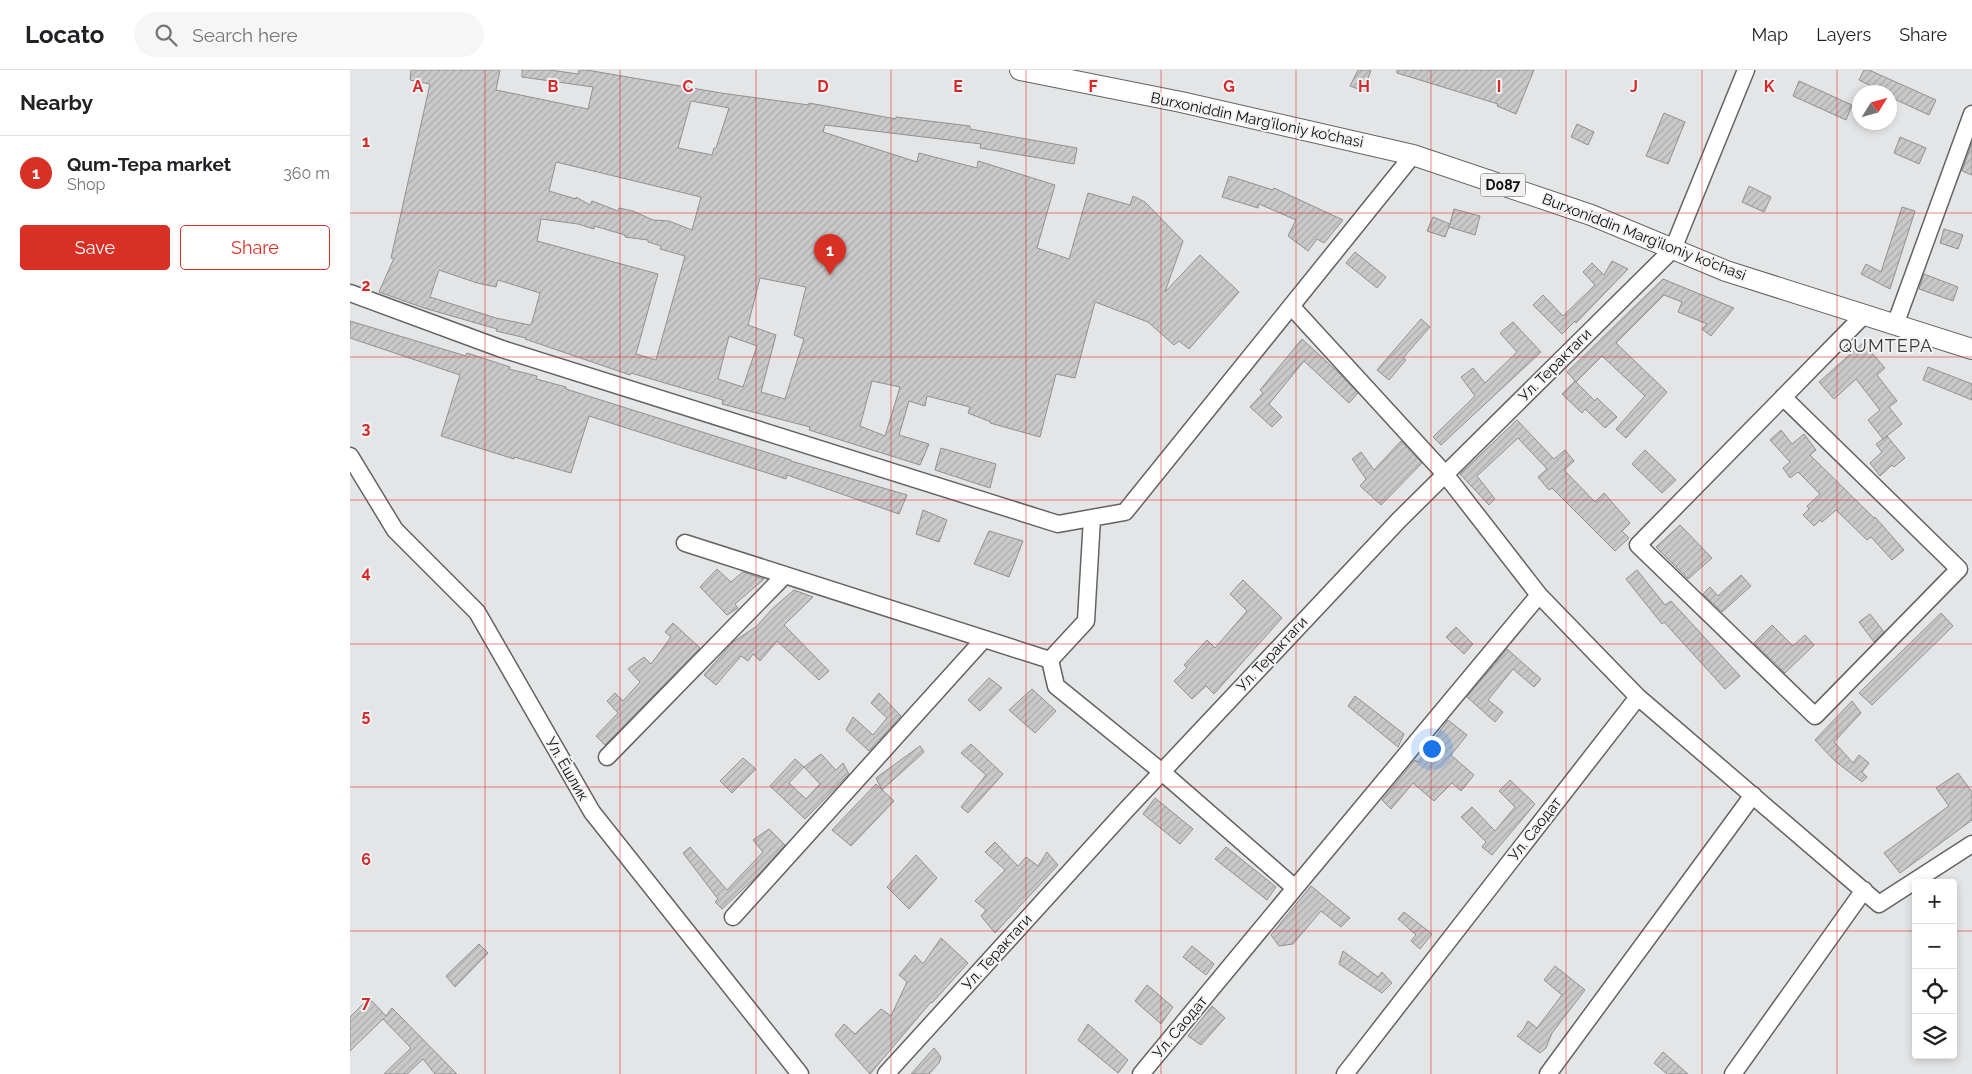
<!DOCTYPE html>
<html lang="en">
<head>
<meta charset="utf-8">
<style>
	:root { --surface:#fff; --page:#f6f6f6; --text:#202124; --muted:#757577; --line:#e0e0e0; --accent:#d93025 }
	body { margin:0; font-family:Raleway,sans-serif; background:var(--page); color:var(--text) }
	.controls { position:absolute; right:15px; bottom:15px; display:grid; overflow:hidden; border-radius:5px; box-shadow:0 2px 8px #0003 }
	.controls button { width:45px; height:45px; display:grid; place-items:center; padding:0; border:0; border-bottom:1px solid var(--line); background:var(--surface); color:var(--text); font:25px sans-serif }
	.compass { position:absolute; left:1502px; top:15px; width:45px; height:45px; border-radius:50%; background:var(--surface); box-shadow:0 2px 8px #0003; rotate:53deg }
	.you { position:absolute; left:1081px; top:678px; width:18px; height:18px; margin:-12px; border:4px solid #fff; border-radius:50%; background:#1a73e8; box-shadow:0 0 0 8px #1a73e833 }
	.badge { display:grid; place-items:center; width:32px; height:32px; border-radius:50%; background:var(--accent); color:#fff; font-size:16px; font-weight:700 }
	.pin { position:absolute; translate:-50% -41px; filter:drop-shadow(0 1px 2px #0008) }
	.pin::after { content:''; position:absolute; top:26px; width:18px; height:15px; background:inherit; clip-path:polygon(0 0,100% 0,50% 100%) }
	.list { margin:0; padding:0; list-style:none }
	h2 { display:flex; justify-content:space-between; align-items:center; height:65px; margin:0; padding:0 20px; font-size:21px }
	h2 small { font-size:16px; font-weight:400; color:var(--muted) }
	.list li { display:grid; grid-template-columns:32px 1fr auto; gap:15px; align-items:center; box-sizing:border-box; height:75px; padding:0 20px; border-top:1px solid var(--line) }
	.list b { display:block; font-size:19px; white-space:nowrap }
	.list p { margin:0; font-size:16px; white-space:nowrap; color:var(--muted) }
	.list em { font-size:16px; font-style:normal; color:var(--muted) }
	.actions { display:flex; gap:10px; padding:15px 20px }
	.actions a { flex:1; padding:11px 0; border:1px solid var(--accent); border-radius:5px; text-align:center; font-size:18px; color:var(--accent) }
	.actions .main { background:var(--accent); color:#fff }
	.icon { flex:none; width:28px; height:28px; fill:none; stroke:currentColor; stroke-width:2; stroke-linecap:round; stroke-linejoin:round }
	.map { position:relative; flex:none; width:1622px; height:1004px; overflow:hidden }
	header { display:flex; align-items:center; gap:30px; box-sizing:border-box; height:70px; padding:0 25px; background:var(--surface); border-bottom:1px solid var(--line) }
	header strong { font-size:24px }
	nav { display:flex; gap:28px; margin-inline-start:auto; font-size:18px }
	.search { width:350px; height:45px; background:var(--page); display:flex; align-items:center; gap:12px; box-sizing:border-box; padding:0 18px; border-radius:28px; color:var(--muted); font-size:19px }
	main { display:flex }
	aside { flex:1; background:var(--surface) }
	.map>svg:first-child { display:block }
	.building { fill:url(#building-hatch); stroke:#919192; fill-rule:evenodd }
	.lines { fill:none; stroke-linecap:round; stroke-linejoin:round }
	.minor-casing { stroke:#626363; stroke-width:19 }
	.major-casing { stroke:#626363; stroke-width:22 }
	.minor { stroke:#fff; stroke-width:16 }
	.major { stroke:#fff; stroke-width:20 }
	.grid { fill:none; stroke:#d62828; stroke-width:1; stroke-opacity:0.55 }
	.labels { text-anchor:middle; stroke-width:4; stroke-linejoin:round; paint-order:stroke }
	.shield { fill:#f1f2f3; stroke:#535353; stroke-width:1 }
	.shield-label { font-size:14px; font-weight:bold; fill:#0f0f0f }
	.street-label { font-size:15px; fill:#0f0f0f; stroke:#f1f2f3 }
	.quarter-label { font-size:18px; letter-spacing:1px; fill:#3a3a3b; stroke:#f1f2f3 }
	.grid-label { font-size:16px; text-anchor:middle; font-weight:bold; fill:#d62828; stroke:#f1f2f3; stroke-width:4; stroke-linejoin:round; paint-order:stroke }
</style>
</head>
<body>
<header>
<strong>Locato</strong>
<div class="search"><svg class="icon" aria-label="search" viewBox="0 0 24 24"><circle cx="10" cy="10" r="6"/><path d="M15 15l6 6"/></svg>Search here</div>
<nav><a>Map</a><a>Layers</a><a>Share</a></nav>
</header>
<main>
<aside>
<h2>Nearby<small></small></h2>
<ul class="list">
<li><span class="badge">1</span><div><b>Qum-Tepa market</b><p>Shop</p></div><em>360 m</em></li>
</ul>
<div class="actions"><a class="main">Save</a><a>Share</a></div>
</aside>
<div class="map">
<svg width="1622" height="1004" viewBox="0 0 1622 1004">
	<defs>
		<pattern id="building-hatch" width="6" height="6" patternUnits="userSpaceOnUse" patternTransform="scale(1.25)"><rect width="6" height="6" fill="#c9c9ca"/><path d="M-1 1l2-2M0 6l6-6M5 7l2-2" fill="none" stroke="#ababac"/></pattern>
	</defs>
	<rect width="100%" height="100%" fill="#e4e5e6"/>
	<!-- building -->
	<path class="building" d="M61,0H150L146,20L238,39L243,17L172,7V0H200L228,4L229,0H237L371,23L459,35V33L546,49V47L620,56V59L727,78L724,94L630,78L631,74L475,55L473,62L567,92L569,83L627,98L628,91L705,115L687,178L719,189L738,123L780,135L783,126L795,132L833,171L815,222L850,185L889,222L839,279L829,271L824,275L798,252L745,232L725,308L706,304L690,367L640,353L641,352L618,343L620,337L577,326L575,336L559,331L549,365L579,374L570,395L459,360L460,357L372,334L373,330L281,303L280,305L175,269L176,268L146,261L147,259L74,238L29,222L44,188H41L80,14L60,10ZM341,31L379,38L366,78H364L362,85L328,78ZM206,92L351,127L342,160L319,151L303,150L283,141L269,138L268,141L242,131L240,135L226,127V129L199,121ZM191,149L228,154L244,159V156L275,165V167L298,170V172L311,176L310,179L335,186L306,290L286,284L308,204L187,171ZM89,200L127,213L146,217L148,210L190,223L182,252L180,255L146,248L80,227ZM410,208L456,217L444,265L454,269L435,329L411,322L426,265L398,255ZM379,266L407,276L393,317L368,309ZM522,311L550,317L535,366L510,356Z
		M1008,0H1021L1014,21L1000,16Z
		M1047,0H1184L1166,44L1147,36L1148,34L1047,3Z
		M1514,0H1519L1586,30L1579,45L1540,27V22H1533L1509,10Z
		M1449,11L1502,35L1496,50L1443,26Z
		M1314,43L1335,52L1318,94L1296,86Z
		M1227,54L1244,62L1238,75L1221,67Z
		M1550,67L1576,78L1569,94L1544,83Z
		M1622,73V105L1612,101Z
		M879,106L923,120L924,118L993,150L974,173L967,169L958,181L938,166L946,150L909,134L908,138L872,127Z
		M1399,116L1421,127L1414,142L1392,132Z
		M1552,137L1565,141L1540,219L1511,204L1516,194L1531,202Z
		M1104,139L1130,146L1125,165L1099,157Z
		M1083,147L1100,154L1095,167L1077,161Z
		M1594,159L1613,165L1608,179L1590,173Z
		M1005,182L1036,207L1027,218L996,193Z
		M1262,191L1278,199L1226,253L1225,251L1212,264L1183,235L1193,225L1213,246L1245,215L1233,202L1242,193L1254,205Z
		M1574,204L1608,217L1603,231L1569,219Z
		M1313,209L1384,238L1361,266L1352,259L1357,254L1328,242L1332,232L1314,225L1266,273L1317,322L1276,368L1266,359L1295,326L1252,286L1226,312L1217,302Z
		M1071,249L1080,257L1053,288L1056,290L1039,310L1027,300Z
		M0,251L116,286L117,283L160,297L159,299L187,306L186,309L216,317V319L441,390V391L557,425L549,444L437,405L436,409L239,346L221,403L164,387V389L91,366L110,305L0,268Z
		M1163,252L1191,282L1091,375L1083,367L1125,326L1111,307L1123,298L1135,313L1167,282L1150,263Z
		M952,269L989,303L1008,323L999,333L954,291L919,334L932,347L922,357L900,337L913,323L910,320Z
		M1513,273L1535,298L1527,305L1547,331L1539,337L1552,354L1533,369L1518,350L1530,340L1506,309L1484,329L1469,312Z
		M1578,297L1622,314V330L1573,310Z
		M1225,311L1245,331L1247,328L1267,347L1255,358L1235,339L1232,343L1212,324Z
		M1167,350L1204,389L1215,380L1224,391L1214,400L1245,432L1254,423L1280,453L1272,461L1279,468L1265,481L1202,418L1199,420L1188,407L1197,399L1168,368L1127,406L1145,429L1139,435L1110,404Z
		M1431,360L1442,374L1454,364L1466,380L1460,385L1524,448L1525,447L1554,480L1542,490L1521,467L1517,470L1486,440L1472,452L1470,450L1464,456L1453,445L1459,439L1457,436L1470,424L1448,402L1440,408L1433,398L1440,392L1420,370Z
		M1537,366L1555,388L1544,397L1542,395L1530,406L1520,393L1532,382L1526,374Z
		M1051,371L1072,393L1031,435L1010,416L1016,409L1002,389L1011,382L1024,400Z
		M591,378L646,394L640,418L585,400Z
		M1295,380L1326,410L1312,423L1282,394Z
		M573,440L597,450L589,472L566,464Z
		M1330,455L1362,488L1338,509L1306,477Z
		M639,461L673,471L659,507L624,494Z
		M367,499L381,512L393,502L414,509L385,534L388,538L377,545L350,517Z
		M1287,500L1315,535L1321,531L1390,606L1375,619L1314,552L1312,554L1276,509Z
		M1391,505L1401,516L1372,542L1353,524L1360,517L1368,526Z
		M893,510L932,548L864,624L856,616L842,629L824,611L837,598L834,595L857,570L865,578L897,541L880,524Z
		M444,520L463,527L434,555L479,601L469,610L427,571L410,591L403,584L398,591L391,586L366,615L354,605L383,572L407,556L422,539Z
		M1591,543L1603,556L1522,635L1509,623Z
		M1520,544L1534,562L1524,572L1509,552Z
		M323,553L350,578L255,675L246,666L268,643L257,631L265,623L273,631L290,612L278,599L294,587L301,594L321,567L315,562Z
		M1422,555L1443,576L1455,565L1464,575L1435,603L1404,573Z
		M1106,557L1123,574L1114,584L1096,567Z
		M1157,579L1191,609L1184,617L1163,599L1138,630L1153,642L1145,652L1117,627Z
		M639,608L652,618L630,641L618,630Z
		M682,619L706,641L685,663L659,640Z
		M529,623L551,646L519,681L496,660L503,647L523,665L537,648L521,633Z
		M1005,626L1054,664L1048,677L998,636Z
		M1502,631L1511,643L1484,672L1503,693L1509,685L1519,693L1512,702L1517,707L1512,712L1485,691L1465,670Z
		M1098,650L1117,665L1101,685L1124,705L1111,721L1102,713L1084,731L1063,713L1041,739L1032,730L1065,690L1068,692Z
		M621,674L653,704L618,743L611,737L636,705L611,683Z
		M570,676L574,682L532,720L526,708Z
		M471,684L486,700L493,693L499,704L455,749L420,716L445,689L454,697ZM454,697L470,714L456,729L439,713Z
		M393,688L406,699L382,723L370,711Z
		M1608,703L1622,722V750L1550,803L1534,783L1599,736L1586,718Z
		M1160,710L1185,734L1142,785L1132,777L1136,772L1111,747L1122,737L1145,761L1165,737L1149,721Z
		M526,714L544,731L501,776L482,760Z
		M805,728L843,759L830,774L793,744Z
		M419,759L435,775L409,804L372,839L365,832L368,829L333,783L340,777L377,820L413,782L403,770Z
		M645,772L668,796L676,787L688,796L697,782L708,795L645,863L631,846L636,840L625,831L655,800L635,782Z
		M876,777L926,817L917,830L865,789Z
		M566,785L587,808L559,839L537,817Z
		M961,816L1000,848L991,857L971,841L943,874L929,876L921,865Z
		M1054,842L1082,864L1070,879L1061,871L1066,865L1048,849Z
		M591,868L618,893L582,933L581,932L520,1004L485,965L494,954L505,964L531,939L541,946L557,912L549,905L565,885L573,894Z
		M129,874L138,883L105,917L96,906Z
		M842,876L864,894L856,905L833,887Z
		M993,881L1028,907L1032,902L1042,913L1032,923L989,894Z
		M1205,896L1235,920L1202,963L1196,978L1190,983L1167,966L1173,960L1178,951L1187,958L1212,925L1194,910Z
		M797,915L823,937L811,954L785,931Z
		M19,928L36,946L42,938L107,1004H85L73,989L57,1004H34L61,978L33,949L0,981V947Z
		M862,936L875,948L851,975L838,966Z
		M738,954L778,990L768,1003L728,970Z
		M584,978L591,987L589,993L579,1004H561Z
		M1313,982L1338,1004H1317L1304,993Z"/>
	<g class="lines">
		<defs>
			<path id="minor" d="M0,223L152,279L708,454L775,442L1063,85
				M1545,255L1622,44
				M1433,327L1609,499L1465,646L1288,475L1514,245
				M0,386L45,460L127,542L242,742L450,1004
				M335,473L700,590L736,551L742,448
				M700,590L706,616L812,702L945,818L1189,525L1095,404L941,236
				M1288,627L1529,834L1622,774
				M257,687L435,505
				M383,847L634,569
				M536,1004L777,739L1049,450L1323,179L1396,0
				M791,1004L945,818
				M995,1004L1288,627L1189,525
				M1198,1004L1403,725
				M1383,1004L1514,820"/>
			<path id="major" d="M670,0L831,32L1063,85L1241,145L1376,201L1622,279"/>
		</defs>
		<!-- minor casing -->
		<use href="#minor" class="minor-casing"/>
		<!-- major casing -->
		<use href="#major" class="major-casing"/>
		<!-- minor -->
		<use href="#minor" class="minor"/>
		<!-- major -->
		<use href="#major" class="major"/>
	</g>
	<!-- grid -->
	<path class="grid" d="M135,0V1004M270,0V1004M406,0V1004M541,0V1004M676,0V1004M811,0V1004M946,0V1004M1081,0V1004M1216,0V1004M1352,0V1004M1487,0V1004M0,143H1622M0,287H1622M0,430H1622M0,574H1622M0,717H1622M0,861H1566M1603,861H1622"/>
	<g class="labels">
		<!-- shield labels -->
		<rect class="shield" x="1130.5" y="103.5" width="45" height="23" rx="4"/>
		<g class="shield-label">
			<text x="1153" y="120">D087</text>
		</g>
		<!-- street labels -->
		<g class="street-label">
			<text transform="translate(907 50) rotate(12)" y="5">Burxoniddin Marg’iloniy ko’chasi</text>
			<text transform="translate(1294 167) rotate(21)" y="5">Burxoniddin Marg’iloniy ko’chasi</text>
			<text transform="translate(1205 295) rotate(-45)" y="5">Ул. Терактаги</text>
			<text transform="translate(922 584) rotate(-47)" y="5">Ул. Терактаги</text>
			<text transform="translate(217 699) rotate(60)" y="5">Ул. Ёшлик</text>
			<text transform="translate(1185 759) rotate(-52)" y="5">Ул. Саодат</text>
			<text transform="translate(647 882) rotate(-48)" y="5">Ул. Терактаги</text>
			<text transform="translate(830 957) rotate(-50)" y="5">Ул. Саодат</text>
		</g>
		<!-- quarter labels -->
		<g class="quarter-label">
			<text x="1536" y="282">QUMTEPA</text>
		</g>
	</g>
	<g class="grid-label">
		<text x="68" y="22">A</text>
		<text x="203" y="22">B</text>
		<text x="338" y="22">C</text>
		<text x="473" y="22">D</text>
		<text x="608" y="22">E</text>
		<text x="743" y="22">F</text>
		<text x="879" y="22">G</text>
		<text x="1014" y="22">H</text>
		<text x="1149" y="22">I</text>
		<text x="1284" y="22">J</text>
		<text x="1419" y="22">K</text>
		<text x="16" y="77">1</text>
		<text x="16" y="221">2</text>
		<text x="16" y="364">3</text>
		<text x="16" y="508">4</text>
		<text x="16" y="651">5</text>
		<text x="16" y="795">6</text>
		<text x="16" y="938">7</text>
	</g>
</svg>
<div class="controls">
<button>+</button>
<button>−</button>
<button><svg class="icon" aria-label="locate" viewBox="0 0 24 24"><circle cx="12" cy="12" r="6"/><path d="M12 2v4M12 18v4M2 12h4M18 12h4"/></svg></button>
<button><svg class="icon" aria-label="layers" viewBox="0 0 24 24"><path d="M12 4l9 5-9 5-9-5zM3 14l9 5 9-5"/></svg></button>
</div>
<svg class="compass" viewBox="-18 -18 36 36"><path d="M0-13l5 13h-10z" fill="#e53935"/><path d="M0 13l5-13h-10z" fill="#757577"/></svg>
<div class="you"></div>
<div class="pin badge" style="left:480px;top:205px">1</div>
</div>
</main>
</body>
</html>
